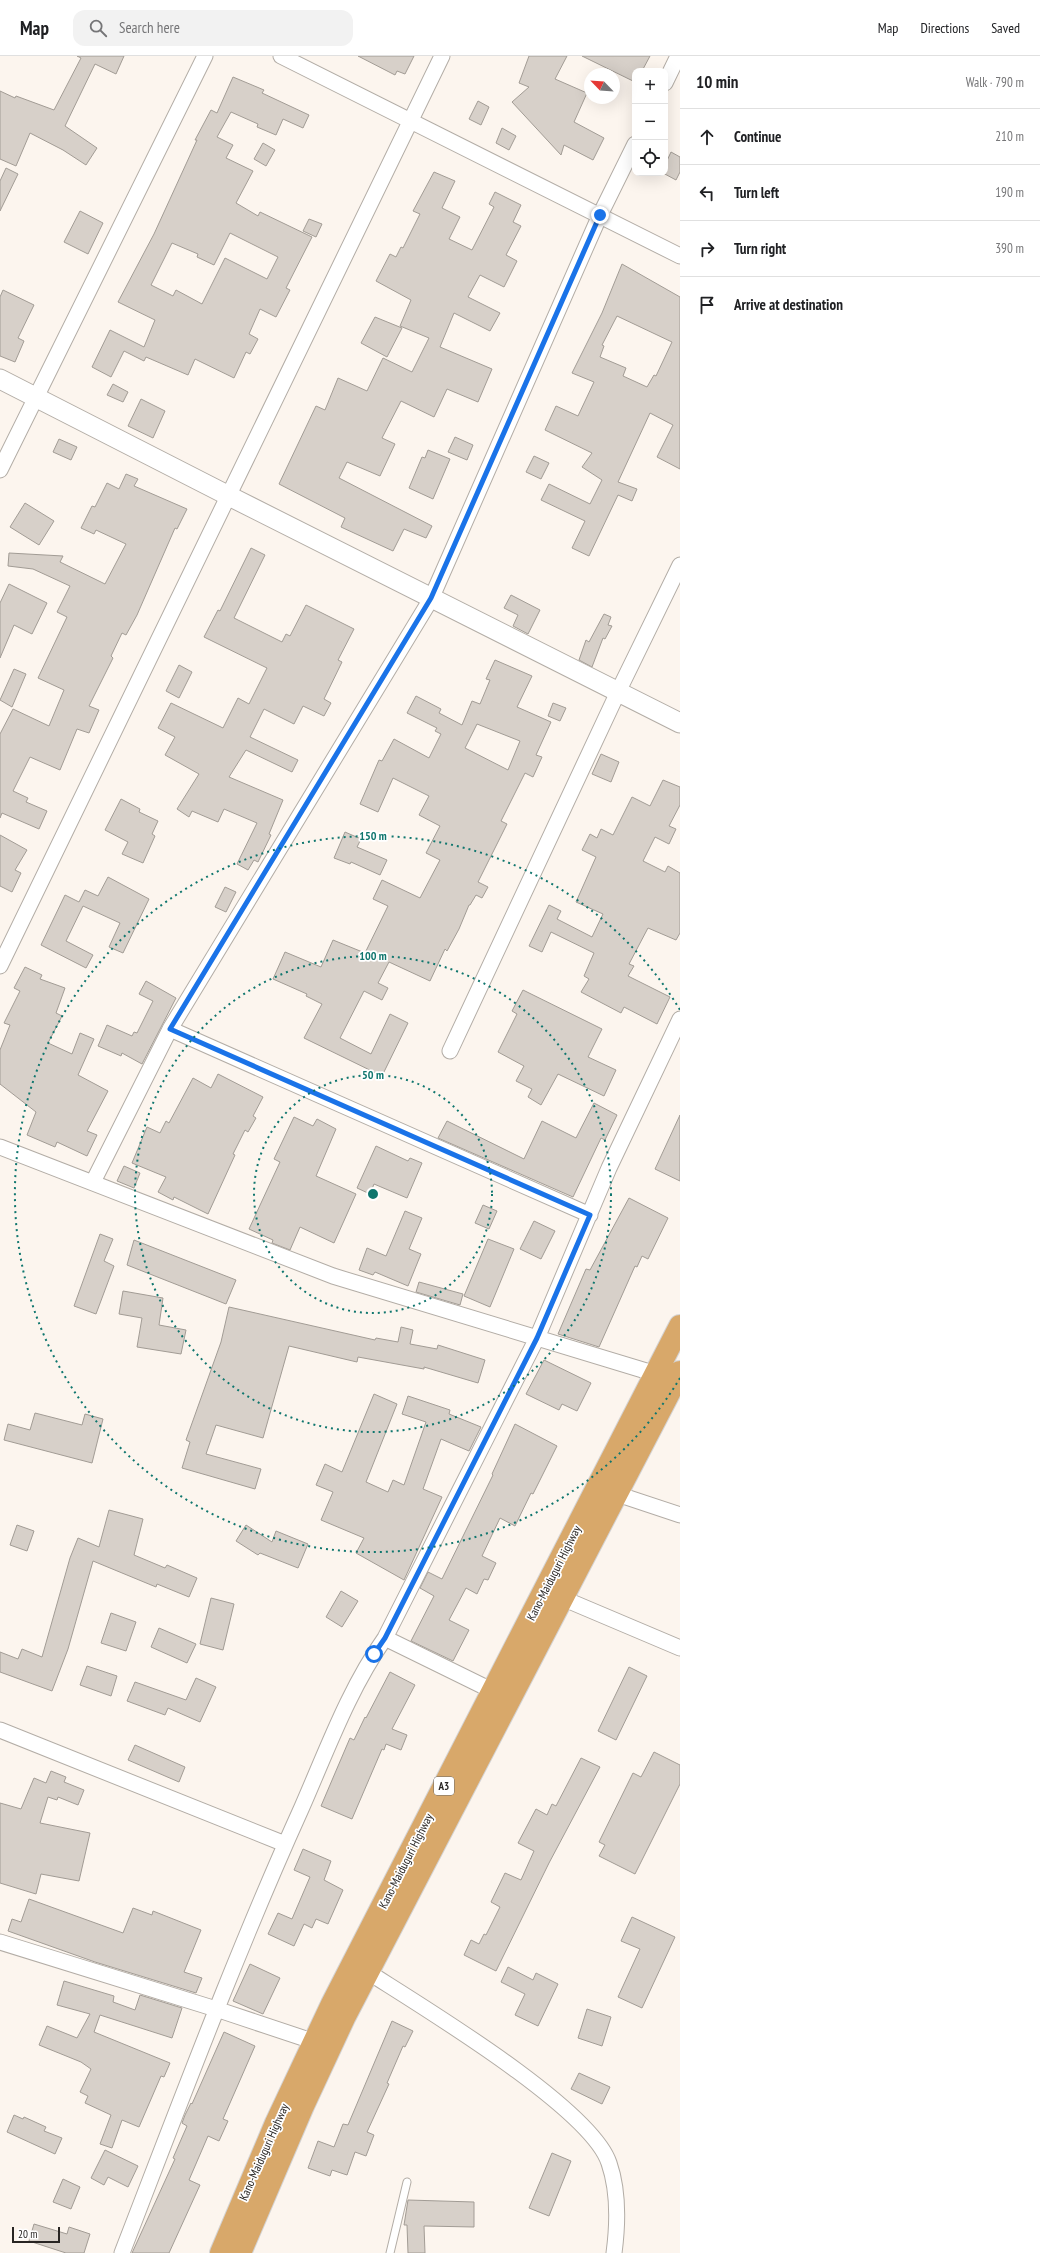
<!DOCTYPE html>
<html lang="en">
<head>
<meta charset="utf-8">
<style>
	:root { --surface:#fff; --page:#f2f2f2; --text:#202124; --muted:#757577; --line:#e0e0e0 }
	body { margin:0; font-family:"PT Sans Narrow",sans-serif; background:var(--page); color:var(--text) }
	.controls { position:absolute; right:12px; top:12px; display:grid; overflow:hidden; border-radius:8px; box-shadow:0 4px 16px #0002 }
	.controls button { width:36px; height:36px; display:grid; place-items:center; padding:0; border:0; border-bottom:1px solid var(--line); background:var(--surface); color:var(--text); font:20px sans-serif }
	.compass { position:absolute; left:584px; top:12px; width:36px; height:36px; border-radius:50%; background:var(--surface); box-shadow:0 4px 16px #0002; rotate:295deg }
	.scale { position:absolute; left:12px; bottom:10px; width:48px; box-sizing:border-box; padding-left:4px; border:2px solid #282523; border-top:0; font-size:11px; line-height:14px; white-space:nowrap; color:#282523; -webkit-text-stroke:3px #fff; paint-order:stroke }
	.stop { position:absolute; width:12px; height:12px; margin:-9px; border:3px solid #1a73e8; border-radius:50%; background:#fff }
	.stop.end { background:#1a73e8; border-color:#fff; box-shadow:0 1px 4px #0008 }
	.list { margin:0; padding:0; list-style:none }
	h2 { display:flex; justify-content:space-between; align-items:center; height:52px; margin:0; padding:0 16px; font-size:17px }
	h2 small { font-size:13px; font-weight:400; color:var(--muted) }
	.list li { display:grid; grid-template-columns:26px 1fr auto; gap:12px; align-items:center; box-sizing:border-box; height:56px; padding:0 16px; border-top:1px solid var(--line) }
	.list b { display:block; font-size:15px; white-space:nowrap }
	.list em { font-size:13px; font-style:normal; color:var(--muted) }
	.icon { flex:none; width:22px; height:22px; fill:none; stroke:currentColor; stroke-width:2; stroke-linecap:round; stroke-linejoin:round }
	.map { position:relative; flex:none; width:680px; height:2197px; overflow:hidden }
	header { display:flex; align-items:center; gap:24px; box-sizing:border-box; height:56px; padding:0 20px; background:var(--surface); border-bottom:1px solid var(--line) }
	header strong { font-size:19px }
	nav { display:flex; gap:22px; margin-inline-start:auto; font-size:14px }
	.search { width:280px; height:36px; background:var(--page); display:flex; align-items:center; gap:10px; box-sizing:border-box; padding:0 14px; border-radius:12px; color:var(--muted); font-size:15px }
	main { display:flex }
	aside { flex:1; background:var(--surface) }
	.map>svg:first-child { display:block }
	.building { fill:#d7d0c9; stroke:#a29c95; fill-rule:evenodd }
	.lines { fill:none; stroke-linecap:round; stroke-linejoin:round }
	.service-casing { stroke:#b3ada6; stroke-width:9 }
	.minor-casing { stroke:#b3ada6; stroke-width:17 }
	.tertiary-casing { stroke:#b3ada6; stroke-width:21 }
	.trunk-casing { stroke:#d4d3d3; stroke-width:24 }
	.service { stroke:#fff; stroke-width:7 }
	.minor { stroke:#fff; stroke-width:15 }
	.tertiary { stroke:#fff; stroke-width:19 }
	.trunk { stroke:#d8a86a; stroke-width:22 }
	.route { stroke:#1a73e8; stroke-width:5 }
	.ring { fill:none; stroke:#0f766e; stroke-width:2; stroke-dasharray:2 4 }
	.labels { text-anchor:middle; stroke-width:3.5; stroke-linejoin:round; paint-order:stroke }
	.shield { fill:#fff; stroke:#686665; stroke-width:1 }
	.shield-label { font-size:11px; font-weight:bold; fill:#282523 }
	.street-label { font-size:12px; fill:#282523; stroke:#fff }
	.centre { fill:#0f766e; stroke:#fff; stroke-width:2 }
	.ring-label { font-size:12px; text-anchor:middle; font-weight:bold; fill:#0f766e; stroke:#fff; stroke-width:3.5; stroke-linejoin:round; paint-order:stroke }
</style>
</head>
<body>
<header>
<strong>Map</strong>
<div class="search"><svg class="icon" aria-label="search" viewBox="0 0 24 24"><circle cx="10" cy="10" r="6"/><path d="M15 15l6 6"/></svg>Search here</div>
<nav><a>Map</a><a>Directions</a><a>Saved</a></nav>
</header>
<main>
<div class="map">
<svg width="680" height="2197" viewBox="0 0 680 2197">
	<rect width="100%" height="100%" fill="#fcf5ee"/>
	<!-- building -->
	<path class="building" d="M77,0H124L116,18L95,8L65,70L97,92L86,109L63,94L30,77L16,110L0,103V35L15,42L16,40L54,54L81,2Z
		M358,0H414L405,18L397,15L395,19Z
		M529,0H567L555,23L587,37L574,66L604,82L593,104L564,89L561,99L512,46L529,31L519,27Z
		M582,0H650L642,15H635V26Z
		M233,21L264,34L262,37L309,59L303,72L283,63L276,79L257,71L258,68L231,56L217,81L233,89L226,102L253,115L236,147L258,160L260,156L312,181L286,232L290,234L276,261L260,253L249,278L258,283L250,298L246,296L234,322L195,303L188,319L146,301L144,305L124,295L111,321L92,311L110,274L144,291L155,264L118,246L154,178L197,84H195L211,54L217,57ZM230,177L278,201L267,223L225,202L202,248L176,234L173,240L151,229L172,187L198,198L197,201L214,209Z
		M478,45L489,51L481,69L469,63Z
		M502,72L516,80L509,94L496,87Z
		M263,87L275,94L266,110L254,103Z
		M671,96L680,101V116L676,124L663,117H665V109Z
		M6,112L18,118L0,155V125Z
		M434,116L455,125L442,152L460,161L449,183L472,194L494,151L489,148L495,136L521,149L513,166L521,170L506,199L517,205L504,231L480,219L468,241L500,257L490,275L454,257L440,291L492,313L478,346L447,333L434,361L401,345L382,382L395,388L380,420L347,406L339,422L432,470L426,482L404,473L393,495L341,471L345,462L279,428L316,350L325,354L338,322L367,335L383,302L412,316L429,282L400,270L411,244L376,225L390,198L396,201L401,191L403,192L420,158L413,155Z
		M80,155L103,167L88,198L64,186Z
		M309,163L322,168L316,181L303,175Z
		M622,208L680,241V413L657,401L673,369L650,357L618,426L637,433L632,445L618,439L589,500L572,492L585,465L541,444L549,428L590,448L602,424L582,411L592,397L545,374L556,350L578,360L594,326L572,317L602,257ZM617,260L672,286L656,320L654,319L647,331L623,320L626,312L600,301L604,290L602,289Z
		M3,234L34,249L18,282L24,285L15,306L0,300V241Z
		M375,261L402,272L387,301L361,287Z
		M113,328L128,336L123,346L107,339Z
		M141,343L165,355L153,382L128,370Z
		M455,381L473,389L467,404L448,396Z
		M59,383L77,391L71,404L53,396Z
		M428,394L450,403L433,443L409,432L422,401L425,402Z
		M534,400L549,407L541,423L526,416Z
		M126,418L138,423L134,430L187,453L177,473L175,472L137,559L126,579L122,577L111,600L113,602L89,650L99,654L89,677L77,673L60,714L30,701L13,735L28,742L26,746L47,755L39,773L2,757L0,762V678L13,653L49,670L64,634L38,622L67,561L57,556L70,530L33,513L8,510L9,497L63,500L60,506L105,528L126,488L96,474L94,478L81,472L92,450L95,451L107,427L119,433Z
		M25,447L54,465L39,489L10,471Z
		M251,492L265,499L234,562L282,586L286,578L290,580L306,549L354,573L338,604L342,606L324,643L331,647L324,660L303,650L294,668L264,653L250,681L298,704L292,716L246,694L229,721L283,744L269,778L271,779L258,806L254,804L248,814L237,808L257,767L224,753L218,766L192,755L189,761L177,753L199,718L165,699L175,681L158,672L171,647L223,672L238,642L249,648L267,612L204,581L218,554L220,555Z
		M9,528L47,547L32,578L14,569L0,602V547Z
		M511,539L540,554L528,578L513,570L518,559L504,552Z
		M604,558L611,561L608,569L612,570L605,583L603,582L592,611L579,604L586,584L589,586Z
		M495,604L532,620L517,651L551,666L536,699L542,701L533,721L525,717L501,765L507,768L478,826L488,831L482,842L476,839L470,849H469L459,873L447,895L445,893L430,925L389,906L378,927L388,932L382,944L364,935L340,982L371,998L390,958L408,967L382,1020L304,982L322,948L306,940L307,938L273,923L285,896L321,911L333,884L365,897L388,850L373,843L382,824L420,842L440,804L426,797L440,770L419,759L429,740L393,722L378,756L360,748L379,704L382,705L394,683L429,702L441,678L435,675L437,672L407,657L416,640L441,653L439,657L462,669L472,645L480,648L490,624L486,623ZM477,668L520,685L508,714L465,692Z
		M179,609L192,616L179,642L166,635Z
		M14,613L26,618L12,651L0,644Z
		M553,647L566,652L560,665L548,660Z
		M601,698L619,706L611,726L592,718Z
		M663,724L680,731V749L669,770L676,773L669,788L655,781L643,805L665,816L668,810L680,817V877L676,884L648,872L629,908L634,910L628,920L670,941L657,968L624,951L621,957L581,936L589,923L584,920L594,897L551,876L542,896L529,890L549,849L561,855L557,863L592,881L603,858L576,846L596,801L582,794L590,778L597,782L601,773L613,779L632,741L650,750Z
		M121,743L140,753L139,756L158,765L152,778L155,780L143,807L122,798L128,786L105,774Z
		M345,776L361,783L357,791L387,804L380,819L351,806L350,808L334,802Z
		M0,779L27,794L15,814L21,817L12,836L0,830Z
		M108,821L149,843L123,897L109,891L120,867L83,850L66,885L93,899L86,912L41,889L65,839L79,846L85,834L98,840Z
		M225,831L236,836L226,856L215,851Z
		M25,911L42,919L40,923L65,932L56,957L62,960L48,987L72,998L80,977L94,983L78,1019L108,1035L87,1075L97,1079L87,1100L57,1086L55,1091L27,1079L36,1056L0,1028V994L10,969L4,967L20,935L14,932Z
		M146,925L176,942L142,1008L122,997L121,1000L98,990L107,969L132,980L134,976L137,977L153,945L139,938Z
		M523,934L602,973L588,1001L616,1014L604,1040L558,1018L541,1049L528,1041L532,1033L516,1025L524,1010L498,996L517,958L512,955Z
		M218,1018L263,1041L253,1060L256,1062L248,1076L245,1074L233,1098L235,1099L208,1158L174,1141L173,1144L158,1136L166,1121L132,1107L147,1071L160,1077L166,1065L169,1067L193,1022L211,1032Z
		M594,1047L617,1059L605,1084L601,1082L573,1141L438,1082L447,1065L524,1103L542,1065L576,1082Z
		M680,1059V1125L655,1113Z
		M294,1061L313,1070L317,1063L336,1073L316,1120L356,1138L334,1187L300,1171L290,1194L272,1187L273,1184L249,1173L280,1106L274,1103Z
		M376,1090L408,1105L410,1102L422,1107L407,1142L374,1128L370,1138L357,1132Z
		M124,1110L140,1117L134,1132L117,1125Z
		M629,1142L668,1162L648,1203L642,1200L637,1211L635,1210L599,1291L558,1278L586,1213L590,1214Z
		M483,1149L497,1155L489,1173L475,1167Z
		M405,1155L422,1162L409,1193L421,1198L408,1230L375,1216L373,1219L359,1214L367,1192L386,1200Z
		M534,1165L555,1175L541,1203L520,1193Z
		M100,1178L113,1183L104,1205L114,1210L96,1258L74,1250Z
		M488,1183L514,1193L490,1251L464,1240Z
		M134,1184L236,1224L226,1248L127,1209Z
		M419,1226L463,1238L460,1249L416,1236Z
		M123,1235L163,1242L159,1269L186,1274L181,1298L137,1291L142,1262L119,1258Z
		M229,1251L375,1284L376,1282L398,1286L401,1271L413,1274L410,1288L437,1293L438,1289L485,1304L478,1327L424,1311V1313L358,1301L357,1306L289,1290L263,1382L216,1369L206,1398L261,1413L255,1433L182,1412L190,1386L186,1384L221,1286Z
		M544,1304L591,1327L577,1355L562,1348L559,1354L526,1338Z
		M374,1338L397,1348L366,1426L388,1436L393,1424L404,1429L426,1366L402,1358L408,1340L450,1354L449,1358L481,1371L469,1395L441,1383L423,1433L442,1441L404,1524L356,1497L364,1482L321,1464L333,1436L316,1429L325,1408L342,1416Z
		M35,1357L82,1369L85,1358L103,1363L92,1407L4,1384L8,1368L30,1374Z
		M515,1368L557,1390L533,1438L531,1437L515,1470L500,1462L482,1500L496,1507L488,1524L484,1523L477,1538L466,1532L449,1564L469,1574L453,1605L411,1585L434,1540L420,1532L428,1516L442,1523L493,1419L492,1418Z
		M109,1454L143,1463L134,1499L165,1512L167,1509L197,1522L189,1541L157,1528L156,1531L93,1505L68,1593L52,1635L0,1616V1596L18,1603L22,1593L42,1601L70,1502L78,1482L99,1491Z
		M17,1469L34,1475L27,1495L10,1489Z
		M246,1469L272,1486L276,1475L308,1488L298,1512L260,1497L258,1499L236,1485Z
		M341,1535L358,1545L342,1571L326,1561Z
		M211,1542L234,1548L223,1594L200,1588Z
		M111,1557L136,1566L126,1595L101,1587Z
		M159,1572L196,1588L187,1607L151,1591Z
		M87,1610L117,1620L111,1640L80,1629Z
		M629,1611L647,1620L616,1684L598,1675Z
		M390,1616L415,1629L392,1673L407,1679L401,1694L386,1688L384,1694L382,1693L352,1763L321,1750L350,1682L354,1684L365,1661L366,1662Z
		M196,1622L216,1631L200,1666L168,1652L165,1659L127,1645L135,1626L186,1644Z
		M135,1689L185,1711L179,1726L128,1704Z
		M654,1696L680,1709V1728L635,1818L599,1800L605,1789L599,1786L633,1717L641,1721Z
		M581,1702L600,1711L549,1807L496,1915L464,1899L471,1884L479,1888L484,1878L486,1879L500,1851L491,1846L505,1817L521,1824L534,1795L518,1787L536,1753L547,1759L552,1748L556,1750Z
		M51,1715L66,1721L64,1726L84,1734L78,1749L58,1741L57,1744L48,1741L40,1767L90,1777L79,1825L41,1818L36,1838L0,1827V1747L21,1753L34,1722L46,1727Z
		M303,1793L331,1805L324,1824L343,1834L328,1868L316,1863L312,1872L304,1868L294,1890L268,1878L278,1857L292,1863L310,1821L294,1814Z
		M29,1843L123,1877L133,1852L152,1859L153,1855L201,1874L184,1916L202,1922L196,1937L95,1906L8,1875L12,1863L21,1866Z
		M632,1861L675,1881L642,1952L618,1941L640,1893L621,1885Z
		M250,1908L280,1922L263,1958L233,1945Z
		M508,1911L533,1924L536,1917L558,1928L538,1970L515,1959L525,1938L501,1926Z
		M64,1925L114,1940L113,1946L135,1954L140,1939L182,1952L172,1982L100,1959L94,1976L170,2007L164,2021L161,2020L139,2071L122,2064L112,2092L100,2088L111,2059L85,2047L88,2040L80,2036L91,2013L81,2006L39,1989L47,1970L77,1982L90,1958L57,1949Z
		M587,1953L611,1961L602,1990L578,1982Z
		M392,1965L413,1975L405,1991L403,1990L387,2027L389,2028L367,2076L374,2079L366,2100L355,2096L347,2119L332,2114L330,2120L308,2112L318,2085L334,2091L343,2068L348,2069Z
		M224,1976L255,1990L223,2063L228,2065L219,2085L208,2080L189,2124L200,2129L169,2197H132L175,2103L173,2102L187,2070L182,2067L185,2059L191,2047L192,2048Z
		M579,2017L610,2031L602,2048L571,2033Z
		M14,2059L23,2063L24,2061L46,2071L44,2075L62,2082L55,2098L7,2076Z
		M105,2094L138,2110L128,2131L108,2121L104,2129L91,2122Z
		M552,2097L571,2105L549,2160L529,2152Z
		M63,2123L80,2131L71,2153L53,2146Z
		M408,2144L474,2146V2171L424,2170L425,2197H408L407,2169H404Z
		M34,2168L67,2178L69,2171L90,2178L84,2197H66L29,2185Z"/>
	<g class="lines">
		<defs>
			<path id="service" d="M390,2197L407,2126"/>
			<path id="minor" d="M281,0L680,200
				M665,27L678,0
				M0,414L205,0
				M0,910L442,0
				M170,973L590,1159
				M450,995L618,636L680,509
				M0,1091L333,1220L656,1318
				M93,1126L170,973L431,543L600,159L635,88
				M617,1438L680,1459
				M562,1542L680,1592
				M385,1582L493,1635
				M0,1674L285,1788
				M0,1886L216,1953L324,1989
				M368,1916C421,1950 591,2052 609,2107C619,2136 618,2167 614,2197
				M122,2197C180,2047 236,1897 302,1751C327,1694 349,1633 385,1582L537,1282L609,1112L680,963"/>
			<path id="tertiary" d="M0,323L229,440L680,667"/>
			<path id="trunk" d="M221,2197L276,2067L332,1948L680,1270
				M240,2197L303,2050L344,1962L680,1316"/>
		</defs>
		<!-- service casing -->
		<use href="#service" class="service-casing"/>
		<!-- minor casing -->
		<use href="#minor" class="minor-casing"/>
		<!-- tertiary casing -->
		<use href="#tertiary" class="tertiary-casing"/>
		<!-- trunk casing -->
		<use href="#trunk" class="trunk-casing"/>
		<!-- service -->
		<use href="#service" class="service"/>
		<!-- minor -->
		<use href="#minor" class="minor"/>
		<!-- tertiary -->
		<use href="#tertiary" class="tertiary"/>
		<!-- trunk -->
		<use href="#trunk" class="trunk"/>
	</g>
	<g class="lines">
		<!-- route -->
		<path class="route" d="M374,1598L385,1582L537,1282L590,1159L170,973L431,542L600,159"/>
	</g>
	<!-- distance rings -->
	<g class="ring">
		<circle cx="373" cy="1138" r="119"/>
		<circle cx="373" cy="1138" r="238"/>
		<path d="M680 1322A358 358 0 1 1 680 954"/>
	</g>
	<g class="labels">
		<!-- shield labels -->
		<rect class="shield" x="434" y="1721" width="20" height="18" rx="3"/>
		<g class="shield-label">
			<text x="444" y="1734">A3</text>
		</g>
		<!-- street labels -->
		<g class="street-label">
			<text transform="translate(554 1517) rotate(-63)" y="4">Kano-Maiduguri Highway</text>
			<text transform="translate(406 1805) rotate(-63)" y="4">Kano-Maiduguri Highway</text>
			<text transform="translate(264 2096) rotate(-66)" y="4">Kano-Maiduguri Highway</text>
		</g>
	</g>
	<circle cx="373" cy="1138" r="6" class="centre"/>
	<g class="ring-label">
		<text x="373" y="784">150 m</text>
		<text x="373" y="904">100 m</text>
		<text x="373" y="1023">50 m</text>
	</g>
</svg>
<div class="controls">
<button>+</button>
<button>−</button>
<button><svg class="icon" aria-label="locate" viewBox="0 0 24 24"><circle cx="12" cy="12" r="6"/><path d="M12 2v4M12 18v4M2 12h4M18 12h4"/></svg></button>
</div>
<svg class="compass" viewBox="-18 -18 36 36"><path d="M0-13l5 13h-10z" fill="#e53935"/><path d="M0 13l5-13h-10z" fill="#757577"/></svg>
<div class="scale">20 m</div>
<div class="stop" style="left:374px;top:1598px"></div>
<div class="stop end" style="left:600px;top:159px"></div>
</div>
<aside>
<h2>10 min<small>Walk · 790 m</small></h2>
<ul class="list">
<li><svg class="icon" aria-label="ahead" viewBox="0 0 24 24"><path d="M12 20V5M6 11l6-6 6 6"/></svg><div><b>Continue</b></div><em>210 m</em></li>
<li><svg class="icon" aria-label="left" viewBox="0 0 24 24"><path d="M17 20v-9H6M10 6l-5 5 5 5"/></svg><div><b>Turn left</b></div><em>190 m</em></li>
<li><svg class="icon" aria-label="right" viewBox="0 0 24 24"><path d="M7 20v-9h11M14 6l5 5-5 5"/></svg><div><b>Turn right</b></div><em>390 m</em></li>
<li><svg class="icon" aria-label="arrive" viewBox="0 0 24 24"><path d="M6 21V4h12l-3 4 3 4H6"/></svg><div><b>Arrive at destination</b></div></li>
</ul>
</aside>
</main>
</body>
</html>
